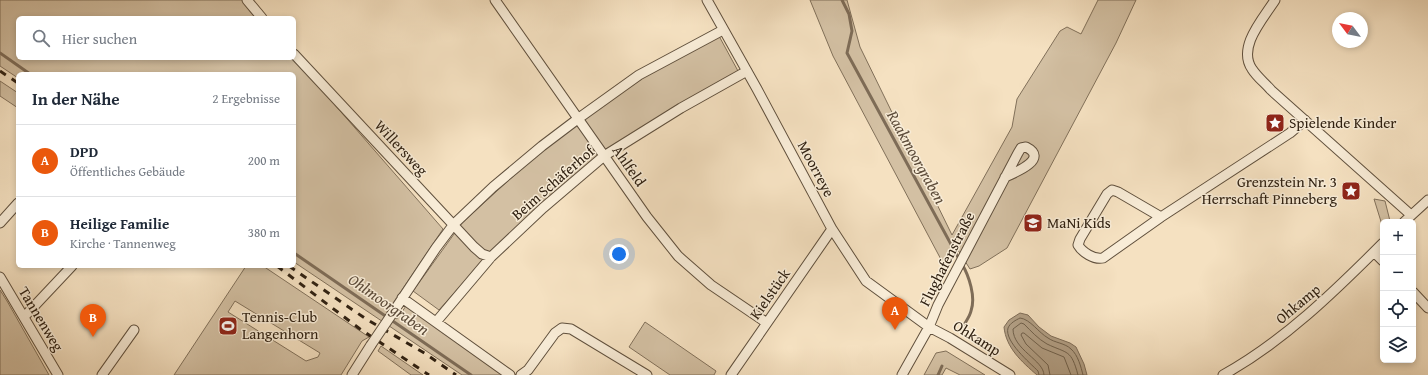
<!DOCTYPE html>
<html lang="de">
<head>
<meta charset="utf-8">
<style>
	:root { --surface:#fff; --page:#f6f6f7; --text:#1f2937; --muted:#747a83; --line:#e0e1e3; --accent:#ea580c }
	body { margin:0; font-family:"Gentium Book Plus",serif; background:var(--page); color:var(--text) }
	.controls { position:absolute; right:12px; bottom:12px; display:grid; overflow:hidden; border-radius:6px; box-shadow:0 2px 6px #0003 }
	.controls button { width:36px; height:36px; display:grid; place-items:center; padding:0; border:0; border-bottom:1px solid var(--line); background:var(--surface); color:var(--text); font:20px sans-serif }
	.compass { position:absolute; left:1332px; top:12px; width:36px; height:36px; border-radius:50%; background:var(--surface); box-shadow:0 2px 6px #0003; rotate:302deg }
	.you { position:absolute; left:619px; top:254px; width:14px; height:14px; margin:-10px; border:3px solid #fff; border-radius:50%; background:#1a73e8; box-shadow:0 0 0 6px #1a73e833 }
	.badge { display:grid; place-items:center; width:26px; height:26px; border-radius:50%; background:var(--accent); color:#fff; font-size:13px; font-weight:700 }
	.pin { position:absolute; translate:-50% -33px; filter:drop-shadow(0 1px 2px #0008) }
	.pin::after { content:''; position:absolute; top:21px; width:14px; height:12px; background:inherit; clip-path:polygon(0 0,100% 0,50% 100%) }
	.list { margin:0; padding:0; list-style:none }
	h2 { display:flex; justify-content:space-between; align-items:center; height:52px; margin:0; padding:0 16px; font-size:17px }
	h2 small { font-size:13px; font-weight:400; color:var(--muted) }
	.list li { display:grid; grid-template-columns:26px 1fr auto; gap:12px; align-items:center; box-sizing:border-box; height:72px; padding:0 16px; border-top:1px solid var(--line) }
	.list b { display:block; font-size:15px; white-space:nowrap }
	.list p { margin:0; font-size:13px; white-space:nowrap; color:var(--muted) }
	.list em { font-size:13px; font-style:normal; color:var(--muted) }
	.icon { flex:none; width:22px; height:22px; fill:none; stroke:currentColor; stroke-width:2; stroke-linecap:round; stroke-linejoin:round }
	.map { position:relative; flex:none; width:1428px; height:375px; overflow:hidden }
	.search { position:absolute; background:var(--surface); box-shadow:0 2px 6px #0003; left:16px; top:16px; width:280px; height:44px; display:flex; align-items:center; gap:10px; box-sizing:border-box; padding:0 14px; border-radius:6px; color:var(--muted); font-size:15px }
	.panel { position:absolute; background:var(--surface); box-shadow:0 2px 6px #0003; left:16px; top:72px; width:280px; height:196px; border-radius:6px }
	.map>svg:first-child { display:block }
	.green { fill:#d3c0a3; stroke:#81705a; fill-rule:evenodd }
	.water { fill:#b29f85; stroke:#7e6c57 }
	.lines { fill:none; stroke-linecap:round; stroke-linejoin:round }
	.shore { stroke:#70604b; stroke-width:1 }
	.stream { stroke:#7e6c57; stroke-width:3 }
	.minor-casing { stroke:#60503d; stroke-width:11 }
	.minor { stroke:#f8ecd7; stroke-width:9 }
	.rail { stroke:#2f2011; stroke-width:3; stroke-dasharray:7 7; stroke-linecap:butt }
	.minor-bridge-casing { stroke:#60503d; stroke-width:11; stroke-linecap:butt }
	.minor-bridge { stroke:#f8ecd7; stroke-width:9 }
	.labels { text-anchor:middle; stroke-width:3; stroke-linejoin:round; paint-order:stroke }
	.poi-label { font-size:15px; fill:#2f2011; stroke:#f8ecd7; text-anchor:start }
	.street-label { font-size:15px; fill:#2f2011; stroke:#f8ecd7 }
	.water-label { font-size:16px; font-style:italic; fill:#5d4c3a; stroke:#f8ecd7 }
</style>
</head>
<body>
<div class="map">
<svg width="1428" height="375" viewBox="0 0 1428 375">
	<rect width="100%" height="100%" fill="#f5e1c1"/>
	<filter id="stains"><feTurbulence type="fractalNoise" baseFrequency=".005" numOctaves="4"/><feColorMatrix values="0 0 0 0 .2 0 0 0 0 .09 0 0 0 0 .02 0 0 0 .5 -.17"/></filter>
	<radialGradient id="worn" r=".72"><stop offset=".6" stop-color="#630" stop-opacity="0"/><stop offset="1" stop-color="#630" stop-opacity=".3"/></radialGradient>
	<!-- green -->
	<path class="green" d="M0,0H243L258,18H18V58H294L443,229L387,312L397,319L406,306L504,375H462L294,262V74H18V78L0,66Z
		M810,0H847L860,47L952,235L1012,127L1017,99L1060,31L1067,27L1081,34L1098,0H1136L1116,43L1007,248L979,266L970,269L956,247L945,267L833,56Z
		M719,36L738,71L652,121L493,249L439,310L413,291L462,223L544,148L592,112L649,74Z
		M0,81L18,93V108L0,96Z
		M1374,199L1385,201L1390,221L1383,222V228Z
		M246,266H263L369,337L362,341L341,375H174ZM235,301L320,353L318,357L306,361L228,312Z
		M0,290L7,301L49,375H0Z
		M645,322L716,371L714,375H670L629,347Z
		M381,346L423,375H411L378,351Z
		M946,351L985,375H960L946,368L942,375H924L936,353Z"/>
	<!-- water -->
	<path class="water" d="M1020,313L1028,315L1039,327L1051,336L1070,343L1076,347L1084,364L1087,375H1037C1022,362 1006,348 1004,327L1009,320Z"/>
	<g class="lines">
		<!-- shore -->
		<path class="shore" d="M1039,375L1038,371C1030,363 1004,341 1008,328C1010,323 1016,320 1020,318C1030,319 1039,333 1048,338C1055,343 1065,343 1071,349C1078,355 1081,367 1083,375
			M1044,375C1044,360 1013,350 1013,329L1021,323L1024,324C1031,331 1038,339 1047,344C1068,354 1071,349 1078,375
			M1050,375L1048,365L1026,344L1021,335L1022,333H1024L1042,348L1064,357L1071,375"/>
		<!-- stream -->
		<path class="stream" d="M842,0L849,14L852,31L847,53L959,259
			M0,53L30,74
			M294,253L471,375
			M962,264C969,276 976,297 971,311C970,316 966,321 964,325
			M938,375L942,366"/>
		<defs>
			<path id="minor" d="M247,0L262,18
				M495,0L647,217L678,256L711,285L767,323
				M707,0L757,89L832,229L866,281L929,327L950,338L1010,375
				M1275,0C1263,19 1237,47 1252,69C1257,77 1265,83 1271,90L1411,215
				M294,54L474,247L482,254L491,257
				M1161,217L1118,192L1112,190L1107,194L1080,239L1078,245C1082,252 1094,260 1103,258L1161,217L1290,133L1305,120
				M1404,222L1428,200
				M0,223L18,203
				M1374,252L1383,261
				M0,277L58,375
				M1413,292L1428,308
				M402,298L510,375
				M392,314L436,248L454,224L493,187L542,146L579,118L639,75L723,30
				M24,317L72,266
				M436,322L491,257L543,208L604,156L681,108L747,71
				M102,375L134,330
				M352,375L371,345
				M521,375L528,370L555,333L562,328L571,329L647,375
				M731,375L832,229
				M902,375L929,327L938,305L1018,153L1021,148L1026,147C1050,159 1014,173 1005,177
				M1223,375C1284,341 1334,292 1383,243"/>
		</defs>
		<!-- minor casing -->
		<use href="#minor" class="minor-casing"/>
		<!-- minor -->
		<use href="#minor" class="minor"/>
		<!-- rail -->
		<path class="rail" d="M0,71L18,83
			M277,266L360,329L429,375
			M289,266L366,319L426,354L456,375"/>
		<defs>
			<path id="minor-bridge" d="M371,345L392,314"/>
		</defs>
		<!-- minor-bridge casing -->
		<use href="#minor-bridge" class="minor-bridge-casing"/>
		<!-- minor-bridge -->
		<use href="#minor-bridge" class="minor-bridge"/>
	</g>
	<!-- icons -->
	<defs>
		<symbol id="sight-square" viewBox="-11 -11 22 22"><rect x="-9" y="-9" width="18" height="18" rx="4" fill="#8f2418" stroke="#f8ecd7"/><path d="M0-6L1.8-2.2L6-1.7L2.9 1.2L3.7 5.4L0 3.3L-3.7 5.4L-2.9 1.2L-6-1.7L-1.8-2.2Z" fill="#fff"/></symbol>
		<symbol id="school-square" viewBox="-11 -11 22 22"><rect x="-9" y="-9" width="18" height="18" rx="4" fill="#8f2418" stroke="#f8ecd7"/><path d="M0-5L7-2L0 1L-7-2ZM-4 1L0 2.5L4 1V4Q0 6-4 4Z" fill="#fff"/></symbol>
		<symbol id="stadium-square" viewBox="-11 -11 22 22"><rect x="-9" y="-9" width="18" height="18" rx="4" fill="#8f2418" stroke="#f8ecd7"/><path d="M0-5a6.5 5 0 1 0 0 10a6.5 5 0 1 0 0-10ZM-3.5-1.8h7v3.6h-7Z" fill="#fff"/></symbol>
	</defs>
	<g fill-rule="evenodd">
		<use href="#sight-square" x="1264" y="112" width="22" height="22"/>
		<use href="#sight-square" x="1340" y="180" width="22" height="22"/>
		<use href="#school-square" x="1022" y="212" width="22" height="22"/>
		<use href="#stadium-square" x="217" y="315" width="22" height="22"/>
	</g>
	<g class="labels">
		<!-- poi labels -->
		<g class="poi-label">
			<text x="1289" y="128">Spielende Kinder</text>
			<text x="1337" y="187" text-anchor="end">Grenzstein Nr. 3<tspan x="1337" dy="17">Herrschaft Pinneberg</tspan></text>
			<text x="1047" y="228">MaNi Kids</text>
			<text x="242" y="322">Tennis-Club<tspan x="242" dy="17">Langenhorn</tspan></text>
		</g>
		<!-- street labels -->
		<g class="street-label">
			<text transform="translate(401 148) rotate(47)" y="5">Willersweg</text>
			<text transform="translate(629 166) rotate(55)" y="5">Ahlfeld</text>
			<text transform="translate(816 169) rotate(62)" y="5">Moorreye</text>
			<text transform="translate(553 183) rotate(-41)" y="5">Beim Schäferhof</text>
			<text transform="translate(947 259) rotate(-63)" y="5">Flughafenstraße</text>
			<text transform="translate(770 294) rotate(-55)" y="5">Kielstück</text>
			<text transform="translate(1298 304) rotate(-40)" y="5">Ohkamp</text>
			<text transform="translate(41 319) rotate(59)" y="5">Tannenweg</text>
			<text transform="translate(977 338) rotate(32)" y="5">Ohkamp</text>
		</g>
		<!-- water labels -->
		<g class="water-label">
			<text transform="translate(917 157) rotate(61)" y="6">Raakmoorgraben</text>
			<text transform="translate(389 304) rotate(35)" y="6">Ohlmoorgraben</text>
		</g>
	</g>
	<rect width="100%" height="100%" filter="url(#stains)"/>
	<rect width="100%" height="100%" fill="url(#worn)"/>
</svg>
<div class="controls">
<button>+</button>
<button>−</button>
<button><svg class="icon" aria-label="locate" viewBox="0 0 24 24"><circle cx="12" cy="12" r="6"/><path d="M12 2v4M12 18v4M2 12h4M18 12h4"/></svg></button>
<button><svg class="icon" aria-label="layers" viewBox="0 0 24 24"><path d="M12 4l9 5-9 5-9-5zM3 14l9 5 9-5"/></svg></button>
</div>
<svg class="compass" viewBox="-18 -18 36 36"><path d="M0-13l5 13h-10z" fill="#e53935"/><path d="M0 13l5-13h-10z" fill="#747a83"/></svg>
<div class="you"></div>
<div class="pin badge" style="left:895px;top:330px">A</div>
<div class="pin badge" style="left:93px;top:337px">B</div>
<div class="search"><svg class="icon" aria-label="search" viewBox="0 0 24 24"><circle cx="10" cy="10" r="6"/><path d="M15 15l6 6"/></svg>Hier suchen</div>
<section class="panel">
<h2>In der Nähe<small>2 Ergebnisse</small></h2>
<ul class="list">
<li><span class="badge">A</span><div><b>DPD</b><p>Öffentliches Gebäude</p></div><em>200 m</em></li>
<li><span class="badge">B</span><div><b>Heilige Familie</b><p>Kirche · Tannenweg</p></div><em>380 m</em></li>
</ul>
</section>
</div>
</body>
</html>
